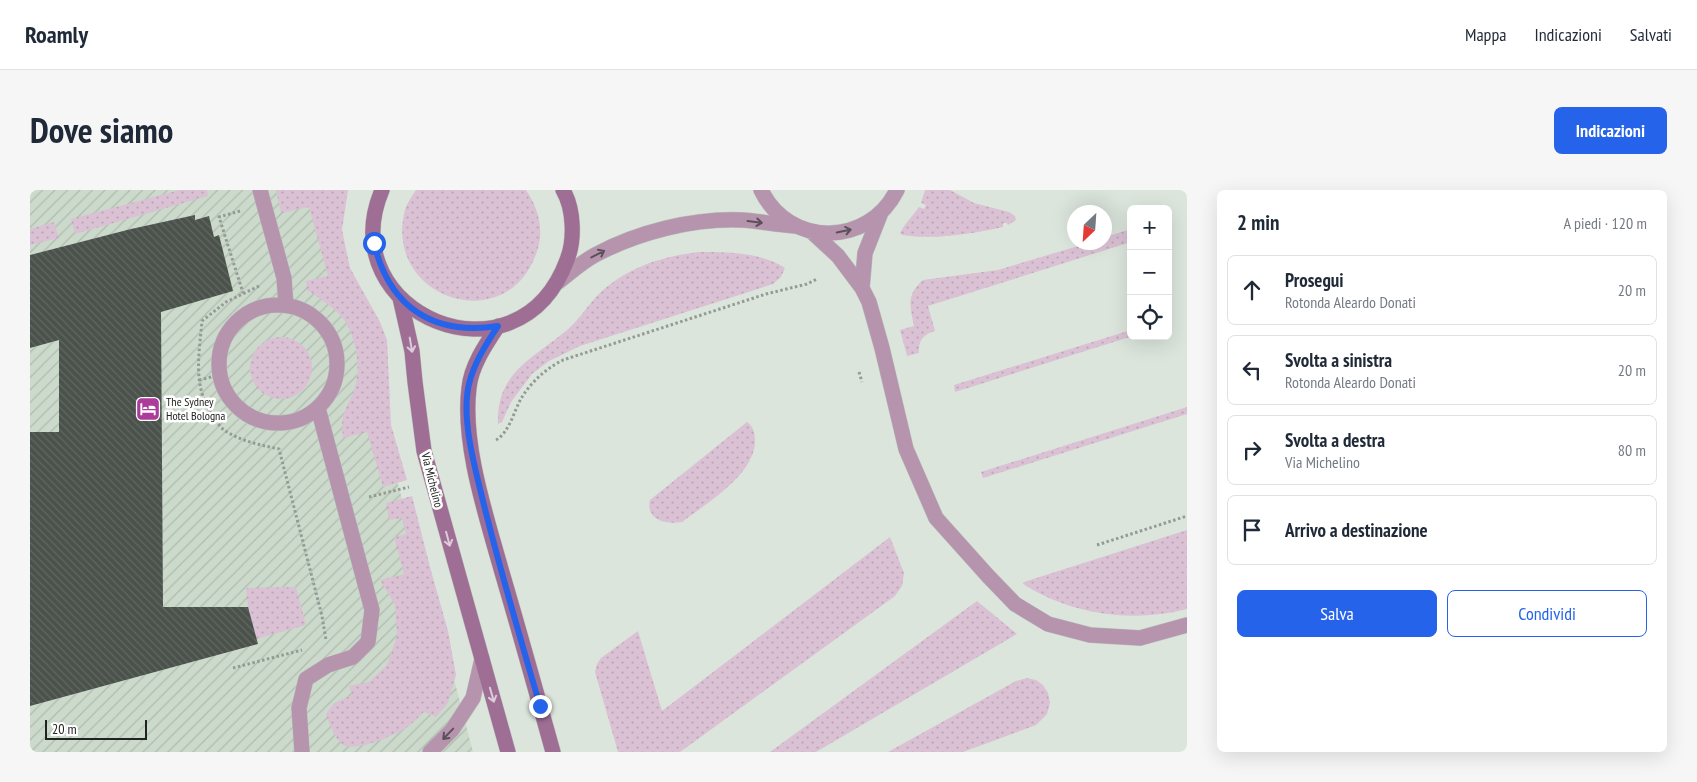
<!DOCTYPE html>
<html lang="it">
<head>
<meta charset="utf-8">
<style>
	:root { --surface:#fff; --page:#f6f6f7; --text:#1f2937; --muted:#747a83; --line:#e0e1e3; --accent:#2563eb }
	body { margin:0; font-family:"PT Sans Narrow",sans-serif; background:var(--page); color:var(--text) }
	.controls { position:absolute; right:15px; top:15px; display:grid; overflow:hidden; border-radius:8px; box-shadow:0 5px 20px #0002 }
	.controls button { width:45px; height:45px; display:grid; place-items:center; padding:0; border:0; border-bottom:1px solid var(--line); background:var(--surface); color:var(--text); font:25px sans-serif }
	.compass { position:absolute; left:1037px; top:15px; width:45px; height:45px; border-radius:50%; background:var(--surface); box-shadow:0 5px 20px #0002; rotate:205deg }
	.scale { position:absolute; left:15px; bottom:12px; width:102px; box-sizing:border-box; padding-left:5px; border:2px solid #202320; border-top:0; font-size:14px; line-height:18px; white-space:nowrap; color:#202320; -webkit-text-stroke:4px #fff; paint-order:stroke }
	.stop { position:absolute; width:15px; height:15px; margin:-11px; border:4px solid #2563eb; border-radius:50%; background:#fff }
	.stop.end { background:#2563eb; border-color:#fff; box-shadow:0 1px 5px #0008 }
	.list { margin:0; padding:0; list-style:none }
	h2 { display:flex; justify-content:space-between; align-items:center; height:65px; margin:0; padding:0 20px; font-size:21px }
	h2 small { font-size:16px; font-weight:400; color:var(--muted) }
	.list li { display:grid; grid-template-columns:32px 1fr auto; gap:15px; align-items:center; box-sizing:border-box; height:70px; margin:0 10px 10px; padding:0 10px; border:1px solid var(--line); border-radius:8px }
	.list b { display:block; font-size:19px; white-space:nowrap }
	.list p { margin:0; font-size:16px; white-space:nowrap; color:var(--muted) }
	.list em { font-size:16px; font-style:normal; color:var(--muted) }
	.actions { display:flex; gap:10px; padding:15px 20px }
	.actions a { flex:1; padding:11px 0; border:1px solid var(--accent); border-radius:8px; text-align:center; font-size:18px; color:var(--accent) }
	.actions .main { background:var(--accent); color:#fff }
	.icon { flex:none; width:28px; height:28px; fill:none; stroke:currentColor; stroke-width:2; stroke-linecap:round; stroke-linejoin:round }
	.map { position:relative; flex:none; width:1157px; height:562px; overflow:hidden; border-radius:8px }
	header { display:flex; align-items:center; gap:30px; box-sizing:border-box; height:70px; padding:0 25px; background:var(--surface); border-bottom:1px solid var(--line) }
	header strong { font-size:24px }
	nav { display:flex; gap:28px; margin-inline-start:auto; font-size:18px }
	.intro { display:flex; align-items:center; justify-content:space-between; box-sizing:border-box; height:120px; padding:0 30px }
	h1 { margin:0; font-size:35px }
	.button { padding:12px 22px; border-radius:8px; background:var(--accent); color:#fff; font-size:18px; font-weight:700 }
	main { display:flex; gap:30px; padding:0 30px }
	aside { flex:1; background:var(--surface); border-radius:8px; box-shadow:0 5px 20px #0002 }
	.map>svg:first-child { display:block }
	.industrial { fill:url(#industrial-furrows) }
	.grass { fill:url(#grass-dots) }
	.building { fill:url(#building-back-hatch) }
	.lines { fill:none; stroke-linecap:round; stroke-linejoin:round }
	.lane-casing { stroke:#b9c2ba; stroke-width:16 }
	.street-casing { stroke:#b9c2ba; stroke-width:16 }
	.secondary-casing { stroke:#b9c2ba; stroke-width:16 }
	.path { stroke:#939b94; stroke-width:3; stroke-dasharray:2.5 2.5; stroke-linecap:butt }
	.lane { stroke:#b694ae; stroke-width:15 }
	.street { stroke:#b694ae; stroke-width:15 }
	.secondary { stroke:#9e6e94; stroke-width:15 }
	.oneway { stroke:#5c5059 }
	.oneway2 { stroke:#ddccda }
	.route { stroke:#2563eb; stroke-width:6 }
	.labels { text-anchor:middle; stroke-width:5; stroke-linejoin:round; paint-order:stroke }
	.poi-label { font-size:12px; fill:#202320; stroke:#fff; text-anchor:start }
	.street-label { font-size:12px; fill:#202320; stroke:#fff }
</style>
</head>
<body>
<header>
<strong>Roamly</strong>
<nav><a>Mappa</a><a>Indicazioni</a><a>Salvati</a></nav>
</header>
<div class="intro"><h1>Dove siamo</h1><a class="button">Indicazioni</a></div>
<main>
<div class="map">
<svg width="1157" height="562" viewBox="0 0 1157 562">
	<defs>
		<pattern id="industrial-furrows" width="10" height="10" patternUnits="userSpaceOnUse" patternTransform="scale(1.25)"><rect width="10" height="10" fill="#ccdacc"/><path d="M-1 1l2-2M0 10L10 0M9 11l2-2" fill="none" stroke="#afbbaf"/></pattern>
		<pattern id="grass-dots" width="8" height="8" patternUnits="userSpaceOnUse" patternTransform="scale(1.25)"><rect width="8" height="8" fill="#dac1d4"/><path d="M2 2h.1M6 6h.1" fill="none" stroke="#bba6b6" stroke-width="1.8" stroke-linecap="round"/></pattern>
		<pattern id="building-back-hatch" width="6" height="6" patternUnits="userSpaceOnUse" patternTransform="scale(1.25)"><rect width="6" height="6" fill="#4a524b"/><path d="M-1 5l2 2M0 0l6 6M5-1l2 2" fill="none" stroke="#616762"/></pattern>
	</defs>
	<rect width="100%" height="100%" fill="#dbe5dc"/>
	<!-- industrial -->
	<path class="industrial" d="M0,0H293L323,139L425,493L443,562H0Z"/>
	<!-- grass -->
	<path class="grass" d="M150,0H177L178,6L45,44L41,29Z
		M246,0H318L312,40L320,78L350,132L357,150L361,235L377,290L353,297L337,242L313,248C309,219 320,217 326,193C331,174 324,140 311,126C302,116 289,108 277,100L276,91L298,86L279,17L251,23Z
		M386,0H496C509,19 515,42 506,64C476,149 352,108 375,20C377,13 382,6 386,0Z
		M895,0H920L944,13L979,22L985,26L986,30L978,35L977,33H973V37C941,44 905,50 872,45L870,43C874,34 883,26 889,17L894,19L896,15L891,13Z
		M24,32L29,48L0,55V39Z
		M1101,39V52L898,116L905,141C894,144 888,150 889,163L877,166L870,140L884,136C880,116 876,105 893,90L968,80L1058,53L1074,52L1075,47Z
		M669,62C697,62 731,62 755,78L751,87L743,94L550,156L519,171L502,184L481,212L472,232L468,234C466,183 502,169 536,141C548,131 556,118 566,107C593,79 631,66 669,62Z
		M1101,140V146H1103L925,202L924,195Z
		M220 178a31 31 0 1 1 62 0a31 31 0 1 1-62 0Z
		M1157,217V224L953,288L951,282Z
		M717,232C724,237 725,244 725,252C724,285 677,313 652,332C637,335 615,330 620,310Z
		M382,306L400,377L418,441L426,485L418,513L406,527L394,522C389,527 384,532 379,536C366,545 328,562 313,555C304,548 300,535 296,524L304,513L322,505L319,496L339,492L357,475L367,446L365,415L350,390L374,384L364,347L376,344L372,328L359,330L356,313Z
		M1157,340V419C1102,433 1042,425 993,394L994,392Z
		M860,347L874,383L872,396L865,406L650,562H588L565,482L567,474L571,468L608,441L632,521Z
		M266,397L276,435L226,449L218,417L216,398Z
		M947,411L987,444L786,562H740Z
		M997,488L1006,490L1013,495L1018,503L1020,513L1017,524L1006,535L933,562H858L986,491Z"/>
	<!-- building -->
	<path class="building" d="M165,25V30L179,26L184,47L189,45L203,101L131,122L133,417H218L228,454L0,516V242H29V150L0,158V65L101,39Z"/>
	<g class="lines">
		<defs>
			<path id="lane" d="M230,0L254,88L256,115
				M189 174a59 59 0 1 1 118 0a59 59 0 1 1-118 0Z
				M272,562L269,518L276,489L298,475L323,467L338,452L342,420L288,218"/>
			<path id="street" d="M731,0C759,58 839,57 867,0
				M782,42L808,66L832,98L839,112L852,158L876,259L906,328L958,386L985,414L1018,434L1060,445L1110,448L1157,435
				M528,92C540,83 552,72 565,65C608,42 663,28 712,30C729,31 747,35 765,36
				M832,98L835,63L850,25
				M400,562L422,540L443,508L452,469"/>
			<path id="secondary" d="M352,0C300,124 488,203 537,70C545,50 544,19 533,0
				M370,108L382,161L385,192L394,261L478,562
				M468,136C456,154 441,176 439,198C432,254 456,325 471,379C489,440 506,501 523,562"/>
		</defs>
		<!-- lane casing -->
		<use href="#lane" class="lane-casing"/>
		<!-- street casing -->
		<use href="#street" class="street-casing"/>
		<!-- secondary casing -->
		<use href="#secondary" class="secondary-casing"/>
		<!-- path -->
		<path class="path" d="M210,21L189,27L213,103
			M229,96L196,112L172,131C169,166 162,197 184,228C187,232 190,237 194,240C210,251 230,255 249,259L292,426L296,450
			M829,182L832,192
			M169,190L189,185
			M466,250C480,242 484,220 492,207C502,191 517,178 533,170L736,104L777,94L787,89
			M339,307L379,297
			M1067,355L1157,326
			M203,478L272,460"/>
		<!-- lane -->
		<use href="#lane" class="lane"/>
		<!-- street -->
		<use href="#street" class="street"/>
		<!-- secondary -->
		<use href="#secondary" class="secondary"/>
	</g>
	<!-- one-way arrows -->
	<defs><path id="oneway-shaft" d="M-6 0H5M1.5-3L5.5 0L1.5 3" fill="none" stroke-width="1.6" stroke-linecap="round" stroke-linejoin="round" transform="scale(1.25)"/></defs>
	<g class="oneway">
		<use href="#oneway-shaft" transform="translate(725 32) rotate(7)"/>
		<use href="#oneway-shaft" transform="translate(814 41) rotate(-12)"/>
		<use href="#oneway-shaft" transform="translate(568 64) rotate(-27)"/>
		<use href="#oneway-shaft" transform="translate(418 544) rotate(134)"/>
	</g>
	<g class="oneway2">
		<use href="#oneway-shaft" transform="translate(381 155) rotate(80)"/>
		<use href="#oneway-shaft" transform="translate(418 349) rotate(75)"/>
		<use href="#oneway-shaft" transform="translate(462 505) rotate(74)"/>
	</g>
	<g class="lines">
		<!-- route -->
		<path class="route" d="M344,53C359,117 403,146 468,136C456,154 444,173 439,194C431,227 444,274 452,307C469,377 490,447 510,516"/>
	</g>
	<!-- icons -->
	<defs>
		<symbol id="hotel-square" viewBox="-11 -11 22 22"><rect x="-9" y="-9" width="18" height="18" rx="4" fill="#ab3c99" stroke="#fff"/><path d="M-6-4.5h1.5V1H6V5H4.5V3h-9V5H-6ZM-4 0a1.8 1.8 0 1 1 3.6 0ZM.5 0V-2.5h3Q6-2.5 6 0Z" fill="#fff"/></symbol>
	</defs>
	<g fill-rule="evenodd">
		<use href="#hotel-square" x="104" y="205" width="28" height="28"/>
	</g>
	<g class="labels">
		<!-- poi labels -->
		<g class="poi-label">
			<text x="136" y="216">The Sydney<tspan x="136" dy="14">Hotel Bologna</tspan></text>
		</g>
		<!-- street labels -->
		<g class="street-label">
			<text transform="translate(402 290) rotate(76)" y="4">Via Michelino</text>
		</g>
	</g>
</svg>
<div class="controls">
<button>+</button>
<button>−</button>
<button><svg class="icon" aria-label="locate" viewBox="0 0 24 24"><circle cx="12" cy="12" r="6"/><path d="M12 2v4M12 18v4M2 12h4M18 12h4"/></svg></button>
</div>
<svg class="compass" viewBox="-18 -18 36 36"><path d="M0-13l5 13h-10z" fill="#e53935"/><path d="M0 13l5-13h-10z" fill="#747a83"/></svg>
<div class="scale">20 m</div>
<div class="stop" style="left:344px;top:53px"></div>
<div class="stop end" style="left:510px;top:516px"></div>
</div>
<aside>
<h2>2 min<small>A piedi · 120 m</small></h2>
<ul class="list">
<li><svg class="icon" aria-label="ahead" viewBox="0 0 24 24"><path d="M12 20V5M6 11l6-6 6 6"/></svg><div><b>Prosegui</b><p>Rotonda Aleardo Donati</p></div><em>20 m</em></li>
<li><svg class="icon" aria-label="left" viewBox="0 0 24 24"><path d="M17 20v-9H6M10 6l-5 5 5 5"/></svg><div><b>Svolta a sinistra</b><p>Rotonda Aleardo Donati</p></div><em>20 m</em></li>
<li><svg class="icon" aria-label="right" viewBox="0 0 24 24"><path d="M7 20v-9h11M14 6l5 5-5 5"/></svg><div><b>Svolta a destra</b><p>Via Michelino</p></div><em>80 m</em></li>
<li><svg class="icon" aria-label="arrive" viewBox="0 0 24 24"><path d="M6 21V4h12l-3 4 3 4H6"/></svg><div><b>Arrivo a destinazione</b></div></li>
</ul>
<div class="actions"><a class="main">Salva</a><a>Condividi</a></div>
</aside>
</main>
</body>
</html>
